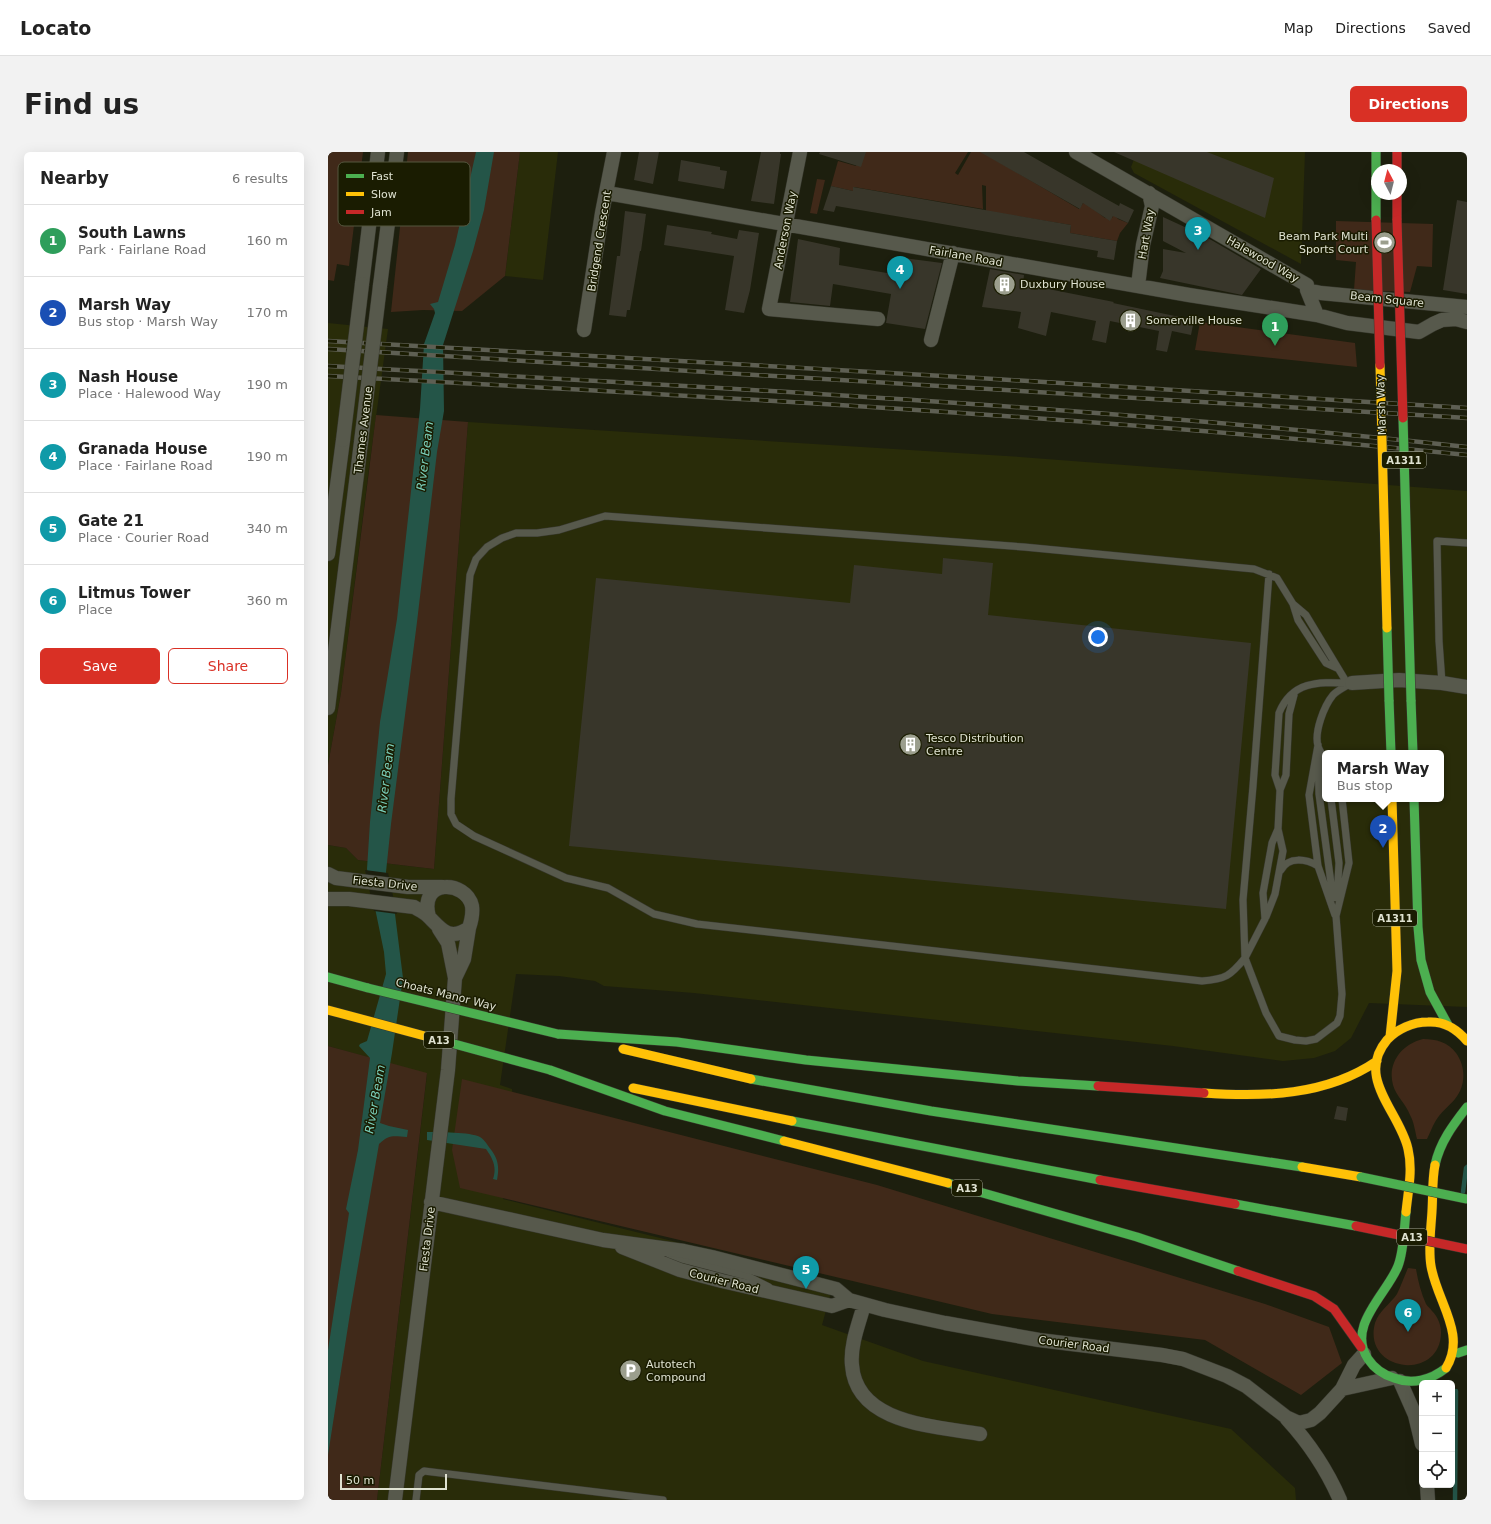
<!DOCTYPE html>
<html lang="en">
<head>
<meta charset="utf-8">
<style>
	:root { --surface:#fff; --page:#f2f2f2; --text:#222; --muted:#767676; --line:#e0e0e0; --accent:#d93025 }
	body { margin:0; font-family:"DejaVu Sans",sans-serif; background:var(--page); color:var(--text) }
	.controls { position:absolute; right:12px; bottom:12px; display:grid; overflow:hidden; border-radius:6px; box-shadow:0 4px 16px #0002 }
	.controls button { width:36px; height:36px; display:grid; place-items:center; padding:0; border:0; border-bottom:1px solid var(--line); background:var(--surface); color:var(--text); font:20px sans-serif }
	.compass { position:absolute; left:1043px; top:12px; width:36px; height:36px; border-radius:50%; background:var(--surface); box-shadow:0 4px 16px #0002; rotate:353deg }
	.scale { position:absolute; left:12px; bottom:10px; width:107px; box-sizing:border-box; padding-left:4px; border:2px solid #dfe2d1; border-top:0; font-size:11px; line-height:14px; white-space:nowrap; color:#dfe2d1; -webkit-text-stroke:3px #1a1c01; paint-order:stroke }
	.you { position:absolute; left:770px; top:485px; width:14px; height:14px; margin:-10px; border:3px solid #fff; border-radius:50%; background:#1a73e8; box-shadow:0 0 0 6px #1a73e833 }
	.badge { display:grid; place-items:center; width:26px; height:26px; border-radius:50%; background:var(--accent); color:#fff; font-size:13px; font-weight:700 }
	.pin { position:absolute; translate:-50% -33px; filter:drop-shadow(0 1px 2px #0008) }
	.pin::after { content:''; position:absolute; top:21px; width:14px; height:12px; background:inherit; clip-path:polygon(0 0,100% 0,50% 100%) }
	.popup { position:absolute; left:994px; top:598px; width:122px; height:52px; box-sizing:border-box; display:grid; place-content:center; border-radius:6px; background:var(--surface); filter:drop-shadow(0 1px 3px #0005); font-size:13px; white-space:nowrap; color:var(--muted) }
	.popup b { font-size:15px; color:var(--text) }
	.popup::after { content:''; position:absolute; left:50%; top:100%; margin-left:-8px; border:8px solid transparent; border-top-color:var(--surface) }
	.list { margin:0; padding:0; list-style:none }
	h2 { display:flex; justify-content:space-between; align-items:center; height:52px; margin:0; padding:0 16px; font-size:17px }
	h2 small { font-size:13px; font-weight:400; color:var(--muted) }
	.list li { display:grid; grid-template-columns:26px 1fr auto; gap:12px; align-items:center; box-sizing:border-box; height:72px; padding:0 16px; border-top:1px solid var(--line) }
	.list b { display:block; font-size:15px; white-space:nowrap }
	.list p { margin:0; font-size:13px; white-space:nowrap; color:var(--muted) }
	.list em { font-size:13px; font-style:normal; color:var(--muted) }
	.actions { display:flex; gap:8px; padding:12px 16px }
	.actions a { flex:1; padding:9px 0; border:1px solid var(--accent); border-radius:6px; text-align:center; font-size:14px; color:var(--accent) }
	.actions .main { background:var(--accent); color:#fff }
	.icon { flex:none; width:22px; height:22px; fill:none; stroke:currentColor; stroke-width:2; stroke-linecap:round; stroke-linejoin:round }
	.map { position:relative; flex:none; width:1139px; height:1348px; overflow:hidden; border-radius:6px }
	header { display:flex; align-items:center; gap:24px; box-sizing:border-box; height:56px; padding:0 20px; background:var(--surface); border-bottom:1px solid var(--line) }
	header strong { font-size:19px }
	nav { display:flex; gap:22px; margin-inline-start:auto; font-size:14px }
	.intro { display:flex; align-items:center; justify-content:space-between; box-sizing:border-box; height:96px; padding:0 24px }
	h1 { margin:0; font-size:28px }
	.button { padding:10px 18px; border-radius:6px; background:var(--accent); color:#fff; font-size:14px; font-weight:700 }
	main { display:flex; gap:24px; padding:0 24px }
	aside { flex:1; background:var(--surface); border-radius:6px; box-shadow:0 4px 16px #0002 }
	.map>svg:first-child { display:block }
	.built { fill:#292c09; fill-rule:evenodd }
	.green { fill:#402919 }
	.water { fill:#245548 }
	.pier { fill:#1d1f0e }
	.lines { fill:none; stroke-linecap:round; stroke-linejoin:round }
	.stream { stroke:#245548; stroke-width:4.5 }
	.building { fill:#38362a }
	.lane-casing { stroke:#37382d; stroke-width:8 }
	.street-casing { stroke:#37382d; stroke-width:15 }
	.fast-casing { stroke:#37382d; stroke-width:10 }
	.slow-casing { stroke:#37382d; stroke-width:10 }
	.jam-casing { stroke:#37382d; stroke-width:10 }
	.lane { stroke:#57594c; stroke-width:7 }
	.street { stroke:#57594c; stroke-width:14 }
	.fast { stroke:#4caf50; stroke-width:9 }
	.slow { stroke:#ffc107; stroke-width:9 }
	.jam { stroke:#c62828; stroke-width:9 }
	.rail-casing { stroke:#5e5f53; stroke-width:4.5 }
	.rail { stroke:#1a1c01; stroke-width:3; stroke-dasharray:9; stroke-linecap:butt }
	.street-bridge-casing { stroke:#37382d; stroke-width:15; stroke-linecap:butt }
	.fast-bridge-casing { stroke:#37382d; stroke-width:10; stroke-linecap:butt }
	.slow-bridge-casing { stroke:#37382d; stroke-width:10; stroke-linecap:butt }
	.jam-bridge-casing { stroke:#37382d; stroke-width:10; stroke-linecap:butt }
	.street-bridge { stroke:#57594c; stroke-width:14 }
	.fast-bridge { stroke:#4caf50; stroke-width:9 }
	.slow-bridge { stroke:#ffc107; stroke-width:9 }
	.jam-bridge { stroke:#c62828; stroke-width:9 }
	.labels { text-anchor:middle; stroke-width:3; stroke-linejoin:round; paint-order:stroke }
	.shield { fill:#1a1c01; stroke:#a4a793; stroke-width:1 }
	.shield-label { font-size:10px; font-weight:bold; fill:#dfe2d1 }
	.street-label { font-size:11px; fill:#dfe2d1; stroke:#1a1c01 }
	.poi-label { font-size:11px; fill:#dfe2d1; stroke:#1a1c01; text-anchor:start }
	.water-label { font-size:12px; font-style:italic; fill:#7bd1bc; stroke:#1a1c01 }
	.key { fill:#1a1c01; stroke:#55573f; stroke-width:1 }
	.key-label { font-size:11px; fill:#dfe2d1 }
</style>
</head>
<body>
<header>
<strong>Locato</strong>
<nav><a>Map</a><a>Directions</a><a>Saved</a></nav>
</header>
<div class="intro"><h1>Find us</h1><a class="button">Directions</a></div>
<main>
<aside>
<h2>Nearby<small>6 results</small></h2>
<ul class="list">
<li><span class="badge" style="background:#2e9e5b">1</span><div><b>South Lawns</b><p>Park · Fairlane Road</p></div><em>160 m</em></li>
<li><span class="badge" style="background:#1a4fb4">2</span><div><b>Marsh Way</b><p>Bus stop · Marsh Way</p></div><em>170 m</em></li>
<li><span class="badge" style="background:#0f9aa8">3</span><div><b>Nash House</b><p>Place · Halewood Way</p></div><em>190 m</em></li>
<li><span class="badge" style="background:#0f9aa8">4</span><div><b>Granada House</b><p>Place · Fairlane Road</p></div><em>190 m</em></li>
<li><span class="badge" style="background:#0f9aa8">5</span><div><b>Gate 21</b><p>Place · Courier Road</p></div><em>340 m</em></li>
<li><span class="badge" style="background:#0f9aa8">6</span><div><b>Litmus Tower</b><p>Place</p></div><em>360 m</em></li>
</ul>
<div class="actions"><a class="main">Save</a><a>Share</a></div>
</aside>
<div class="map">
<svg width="1139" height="1348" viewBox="0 0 1139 1348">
	<rect width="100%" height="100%" fill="#1d1f0e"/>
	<!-- built -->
	<path class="built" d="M192,0H230L215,128L177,124Z
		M809,0H977L973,112L806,21L803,15Z
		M0,171L60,177L41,316L13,541L0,613Z
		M140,270L692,305L1139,339V855L1041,851L1023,886L1007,899L986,906L955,909L845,894L366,841L276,834L267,829L231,824L188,822L172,933L184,937L185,949V987L175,1047L506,1129L494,1173L595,1209L903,1277L967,1336L968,1348H49L99,922L0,894V693L18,696L30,708L106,717ZM997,601H1113V647H997Z"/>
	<!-- green -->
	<path class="green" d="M0,0H35L21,114L9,112L6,129L0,128Z
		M80,0H192L177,124L134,159L95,158L63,160Z
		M532,0H640L627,21L630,23L643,0H654L751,57L756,50L777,66H784L786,62L790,67L800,71L792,81L789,89L742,81L743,73L658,59V34L654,33L655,57L526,35L525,39L503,34L510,9L528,14Z
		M489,27L497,28L489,62L482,61Z
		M1008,69L1105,72L1104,115L1089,114L1082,140L1026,138L1028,110L1008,108Z
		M872,170L1027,191L1029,215L867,198Z
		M48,263L140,270L106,717L30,708L18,696L0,693V613L13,541Z
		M1095,887C1108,887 1120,890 1128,901C1138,915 1138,933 1127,947C1121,954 1112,961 1107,970C1104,975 1102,981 1099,987H1089C1087,979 1086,970 1082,963C1078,952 1068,944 1065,933C1059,911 1074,892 1095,887Z
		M0,894L99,921L49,1348H0Z
		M134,927L549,1033L937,1152L1001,1175L1014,1211L973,1243L877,1188L664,1162L132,1036L124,998Z
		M1080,1116L1088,1117C1090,1129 1093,1141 1098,1152C1100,1155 1102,1156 1104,1159C1110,1165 1113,1173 1113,1181C1112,1230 1034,1220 1047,1171C1051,1159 1062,1152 1069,1142C1073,1134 1076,1125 1080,1116Z"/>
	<!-- water -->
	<path class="water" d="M148,0H166L156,58L145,99L115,193L116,259L109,300L89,470L63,672L58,720L67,762L75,826L64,901L52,971L61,974L80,978L79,985C66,984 61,982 51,992L23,1155L0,1303V1198L21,1061L18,1057L30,998L42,906L31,894L32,892L39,889L58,822L56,800L39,717L42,670L52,570L69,467L75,412L92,257L96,192L107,161L106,157L102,152L110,150L127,93Z
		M99,980C111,980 142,980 152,985C157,988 160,994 164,999C171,1009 171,1017 169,1028L165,1027C169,1015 165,1007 158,997L99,988Z"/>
	<!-- pier -->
	<path class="pier" d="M37,718L60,721L69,762L46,759Z"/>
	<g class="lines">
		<!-- stream -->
		<path class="stream" d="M1135,1040L1138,1016L1139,1015
			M1127,1348L1128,1239"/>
	</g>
	<!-- building -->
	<path class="building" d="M311,0H331L325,32L306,28Z
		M433,0H452V2H453L446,52L423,49Z
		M492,0H538L533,15L491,2Z
		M652,0H696L773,44L791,54L792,51L806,58L800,71L785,64L782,69L755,51L752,57Z
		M786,0H879L946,26L937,66Z
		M353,8L392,15V18L399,19L396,37L350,29Z
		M503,34L525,39V35L743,73L742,81L789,89L786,108L769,105L770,99L597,69L508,54L506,60L495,58Z
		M1129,48L1139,50V142L1115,138Z
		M297,59L318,62L313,99H312L302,158H299L298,165L281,163L289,104H292Z
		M835,65L872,82H873L933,117L914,143L832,126L835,119V97L858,101L835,89Z
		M339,73L384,80L383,82L409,87L411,78L431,81L422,138L416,161L397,158L406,104L336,93Z
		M470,87L512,96L511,113L565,122L568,105L614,111L597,177L558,171L563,142L505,132L502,154L462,150Z
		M662,117L696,123L695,132L786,150L785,151L866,168L863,183L844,179L839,200L828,198L831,179L782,169L778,191L764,188L768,169L723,160L718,184L690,176L693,160L654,155Z
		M615,406L665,411L660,463L923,491L898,757L241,694L268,426L522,451L526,413L614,422Z
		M1009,954L1020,956L1018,969L1006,967Z"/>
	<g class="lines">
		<defs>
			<path id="lane" d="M941,422L925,634L915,748L917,806C902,824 898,827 874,829L369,772L326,762L280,736L238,726L146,684L128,672L123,662V647L142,423L148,407L159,395L174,386L188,381H209L231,378L277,364L696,395L926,417L949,426L965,452L978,463L1019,531H1024
				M965,452L970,468L994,505L998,511L1009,516
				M1114,531L1111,489L1109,389L1139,391
				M990,593L981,643L990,714L1007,763
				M993,607L997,622
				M997,608C995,603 991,598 990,594C986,580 996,554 1005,543C1010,538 1017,535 1023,531
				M990,609L991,642L1005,746
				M952,638L958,623L961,562L966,543
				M1003,647L1011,711L1009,746
				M1014,647L1021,711L1008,764L1014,842L1012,864L1009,871L988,887L978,889L967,888L951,884L938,861L917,806L937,767L935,741L944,691L950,677L952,638L947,623L951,561C964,529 990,530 1019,531
				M953,718C961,704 978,707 990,714
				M938,765L947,742L955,699L950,677
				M341,1102L354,1107L419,1124L441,1135
				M88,1348L91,1323L96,1319L335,1348"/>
			<path id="street" d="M472,0L441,157L550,167
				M748,0L979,133V138L989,163
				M279,41L861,143L989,163L1019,171L1091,180L1105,172L1114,168L1128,167L1139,170
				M34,132L50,0
				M52,134L69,0
				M810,134L815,93L824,54L821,41
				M979,138L993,141L1139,155
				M256,178L274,61L286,0
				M603,188L625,101
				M0,402L15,288
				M1024,531L1071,528L1114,531L1139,535
				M0,556L33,290
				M0,722L8,726L80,735H114
				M0,747H21L86,755C91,758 96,760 100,764C113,777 121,790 141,776C143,770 145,761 144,754C138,728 90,726 101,765
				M127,826L136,807L141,776
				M103,1050L275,1088L356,1099L384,1105L508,1137L521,1148L557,1158L617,1171L711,1188L834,1203L855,1207L899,1224L918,1234L958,1265L971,1271L983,1268L992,1261L1014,1237L1026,1213L1036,1202
				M294,1095L352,1118L394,1129L504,1154L521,1148
				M536,1153C531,1171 522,1193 524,1213C528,1272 607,1274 652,1282
				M1072,1229L1087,1263L1094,1292
				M1014,1237L1064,1226
				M959,1267C981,1291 999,1318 1012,1348
				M1099,1333L1100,1348
				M67,1348L120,918L127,826L120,791L111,777"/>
			<path id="fast" d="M1048,0V68
				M1061,548L1063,601
				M1083,548L1085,601
				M1086,647L1090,775L1093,808L1102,840L1120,873
				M0,825L40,836
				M230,882L349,890L478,908L690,929L770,934
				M222,918L337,959L456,989
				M423,927L603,959L974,1015
				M464,969L772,1028
				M1107,1013C1112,990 1125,973 1139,955
				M620,1031L809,1085L910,1119
				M907,1052L1028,1074
				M1078,1060C1076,1076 1076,1099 1070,1114C1059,1142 1018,1174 1040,1207C1046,1216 1056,1223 1066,1226C1084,1233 1103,1228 1118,1216
				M1130,1201L1139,1198"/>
			<path id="slow" d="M1062,885L1069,819L1064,647
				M295,897L423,927
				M305,936L464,969
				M876,941C936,945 998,944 1049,909
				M456,989L620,1031
				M1107,1013C1104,1028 1105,1044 1104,1059C1103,1077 1100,1096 1103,1114C1109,1150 1139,1182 1118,1216
				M974,1015L1033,1025
				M1078,1060C1080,1039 1085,1018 1080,997C1072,960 1027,926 1059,888C1069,877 1085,870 1100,870C1116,869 1129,877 1139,889"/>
			<path id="jam" d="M1069,0V18
				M1069,42V68
				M770,934L876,941
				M772,1028L907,1052
				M910,1119L986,1144L1006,1157L1033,1195"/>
		</defs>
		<!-- lane casing -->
		<use href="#lane" class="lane-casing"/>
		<!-- street casing -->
		<use href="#street" class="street-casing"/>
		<!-- fast casing -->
		<use href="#fast" class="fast-casing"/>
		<!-- slow casing -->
		<use href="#slow" class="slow-casing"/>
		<!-- jam casing -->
		<use href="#jam" class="jam-casing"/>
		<!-- lane -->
		<use href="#lane" class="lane"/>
		<!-- street -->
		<use href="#street" class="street"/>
		<!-- fast -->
		<use href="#fast" class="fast"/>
		<!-- slow -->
		<use href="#slow" class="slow"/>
		<!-- jam -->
		<use href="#jam" class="jam"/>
		<defs>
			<path id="rail" d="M0,189L650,226L1139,256
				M0,197L1139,266
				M0,214C380,235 761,254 1139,295
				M0,224C380,244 760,265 1139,303"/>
		</defs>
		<!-- rail casing -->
		<use href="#rail" class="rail-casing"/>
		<!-- rail -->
		<use href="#rail" class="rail"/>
		<defs>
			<path id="street-bridge" d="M15,288L34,132
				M33,290L52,134"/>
			<path id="fast-bridge" d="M1075,266L1083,548
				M1059,476L1061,548
				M40,836L230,882
				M119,890L222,918
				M1033,1025L1139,1047"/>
			<path id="slow-bridge" d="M1052,213L1059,476
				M0,858L119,890"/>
			<path id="jam-bridge" d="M1048,68L1052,213
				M1069,68L1075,266
				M1028,1074L1139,1097"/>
		</defs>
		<!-- street-bridge casing -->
		<use href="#street-bridge" class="street-bridge-casing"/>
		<!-- fast-bridge casing -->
		<use href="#fast-bridge" class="fast-bridge-casing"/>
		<!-- slow-bridge casing -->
		<use href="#slow-bridge" class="slow-bridge-casing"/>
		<!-- jam-bridge casing -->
		<use href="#jam-bridge" class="jam-bridge-casing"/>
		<!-- street-bridge -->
		<use href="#street-bridge" class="street-bridge"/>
		<!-- fast-bridge -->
		<use href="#fast-bridge" class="fast-bridge"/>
		<!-- slow-bridge -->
		<use href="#slow-bridge" class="slow-bridge"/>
		<!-- jam-bridge -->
		<use href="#jam-bridge" class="jam-bridge"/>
	</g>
	<!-- icons -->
	<defs>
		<symbol id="stadium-disc" viewBox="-11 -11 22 22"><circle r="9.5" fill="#9b9e8d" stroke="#1a1c01"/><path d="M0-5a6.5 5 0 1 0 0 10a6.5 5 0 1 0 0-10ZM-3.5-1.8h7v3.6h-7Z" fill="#fff"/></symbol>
		<symbol id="building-disc" viewBox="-11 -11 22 22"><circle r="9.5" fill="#9b9e8d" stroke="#1a1c01"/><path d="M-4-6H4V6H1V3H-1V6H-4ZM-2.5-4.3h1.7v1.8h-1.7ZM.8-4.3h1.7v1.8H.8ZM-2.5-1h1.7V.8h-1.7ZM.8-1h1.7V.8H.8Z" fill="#fff"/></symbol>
		<symbol id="parking-disc" viewBox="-11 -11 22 22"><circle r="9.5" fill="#9b9e8d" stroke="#1a1c01"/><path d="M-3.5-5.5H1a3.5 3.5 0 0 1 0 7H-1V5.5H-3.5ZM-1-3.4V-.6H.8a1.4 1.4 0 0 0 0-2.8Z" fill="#fff"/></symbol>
	</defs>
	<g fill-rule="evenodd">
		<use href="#stadium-disc" x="1044" y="78" width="25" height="25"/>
		<use href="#building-disc" x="664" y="120" width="25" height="25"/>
		<use href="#building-disc" x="790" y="156" width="25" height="25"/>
		<use href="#building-disc" x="570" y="580" width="25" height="25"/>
		<use href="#parking-disc" x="290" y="1206" width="25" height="25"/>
	</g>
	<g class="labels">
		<!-- shield labels -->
		<g class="shield">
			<rect x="1054" y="300" width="44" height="16" rx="3"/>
			<rect x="1045" y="758" width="44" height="16" rx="3"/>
			<rect x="96" y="880" width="30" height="16" rx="3"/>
			<rect x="624" y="1028" width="30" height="16" rx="3"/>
			<rect x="1069" y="1077" width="30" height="16" rx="3"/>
		</g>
		<g class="shield-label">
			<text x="1076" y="312">A1311</text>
			<text x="1067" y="770">A1311</text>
			<text x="111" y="892">A13</text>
			<text x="639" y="1040">A13</text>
			<text x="1084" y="1089">A13</text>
		</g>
		<!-- street labels -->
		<g class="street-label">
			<text transform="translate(457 78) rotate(-79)" y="4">Anderson Way</text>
			<text transform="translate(818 82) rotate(-80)" y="4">Hart Way</text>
			<text transform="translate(271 89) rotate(-81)" y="4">Bridgend Crescent</text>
			<text transform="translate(638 104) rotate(10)" y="4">Fairlane Road</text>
			<text transform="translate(935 107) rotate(30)" y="4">Halewood Way</text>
			<text transform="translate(1059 147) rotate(6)" y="4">Beam Square</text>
			<text transform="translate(1053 253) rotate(-92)" y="4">Marsh Way</text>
			<text transform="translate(35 278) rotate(-83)" y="4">Thames Avenue</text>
			<text transform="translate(57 731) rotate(6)" y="4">Fiesta Drive</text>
			<text transform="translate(118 842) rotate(14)" y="4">Choats Manor Way</text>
			<text transform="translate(99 1087) rotate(-83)" y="4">Fiesta Drive</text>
			<text transform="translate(396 1129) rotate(14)" y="4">Courier Road</text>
			<text transform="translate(746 1192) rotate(7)" y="4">Courier Road</text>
		</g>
		<!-- poi labels -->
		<g class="poi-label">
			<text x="1040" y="88" text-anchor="end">Beam Park Multi<tspan x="1040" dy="13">Sports Court</tspan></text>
			<text x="692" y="136">Duxbury House</text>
			<text x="818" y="172">Somerville House</text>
			<text x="598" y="590">Tesco Distribution<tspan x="598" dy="13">Centre</tspan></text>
			<text x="318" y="1216">Autotech<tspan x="318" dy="13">Compound</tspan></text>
		</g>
		<!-- water labels -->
		<g class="water-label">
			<text transform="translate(97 304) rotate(-83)" y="4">River Beam</text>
			<text transform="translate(58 626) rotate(-83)" y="4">River Beam</text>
			<text transform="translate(47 947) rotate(-80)" y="4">River Beam</text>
		</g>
	</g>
	<!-- legend -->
	<rect x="10" y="10" width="132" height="64" rx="6" class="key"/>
	<rect x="18" y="22" width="18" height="4" fill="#4caf50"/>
	<rect x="18" y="40" width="18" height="4" fill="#ffc107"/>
	<rect x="18" y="58" width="18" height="4" fill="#c62828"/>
	<g class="key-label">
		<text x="43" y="28">Fast</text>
		<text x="43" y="46">Slow</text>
		<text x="43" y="64">Jam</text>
	</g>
</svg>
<div class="controls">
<button>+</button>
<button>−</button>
<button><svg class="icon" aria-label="locate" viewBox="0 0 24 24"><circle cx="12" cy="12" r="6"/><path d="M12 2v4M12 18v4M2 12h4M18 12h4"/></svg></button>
</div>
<svg class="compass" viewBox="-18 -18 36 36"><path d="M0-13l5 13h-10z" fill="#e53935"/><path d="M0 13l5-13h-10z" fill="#767676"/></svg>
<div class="scale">50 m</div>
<div class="you"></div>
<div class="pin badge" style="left:947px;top:194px;background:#2e9e5b">1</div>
<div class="pin badge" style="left:1055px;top:696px;background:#1a4fb4">2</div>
<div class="popup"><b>Marsh Way</b>Bus stop</div>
<div class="pin badge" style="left:870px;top:98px;background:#0f9aa8">3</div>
<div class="pin badge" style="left:572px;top:137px;background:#0f9aa8">4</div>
<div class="pin badge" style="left:478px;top:1137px;background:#0f9aa8">5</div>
<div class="pin badge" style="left:1080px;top:1180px;background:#0f9aa8">6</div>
</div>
</main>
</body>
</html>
